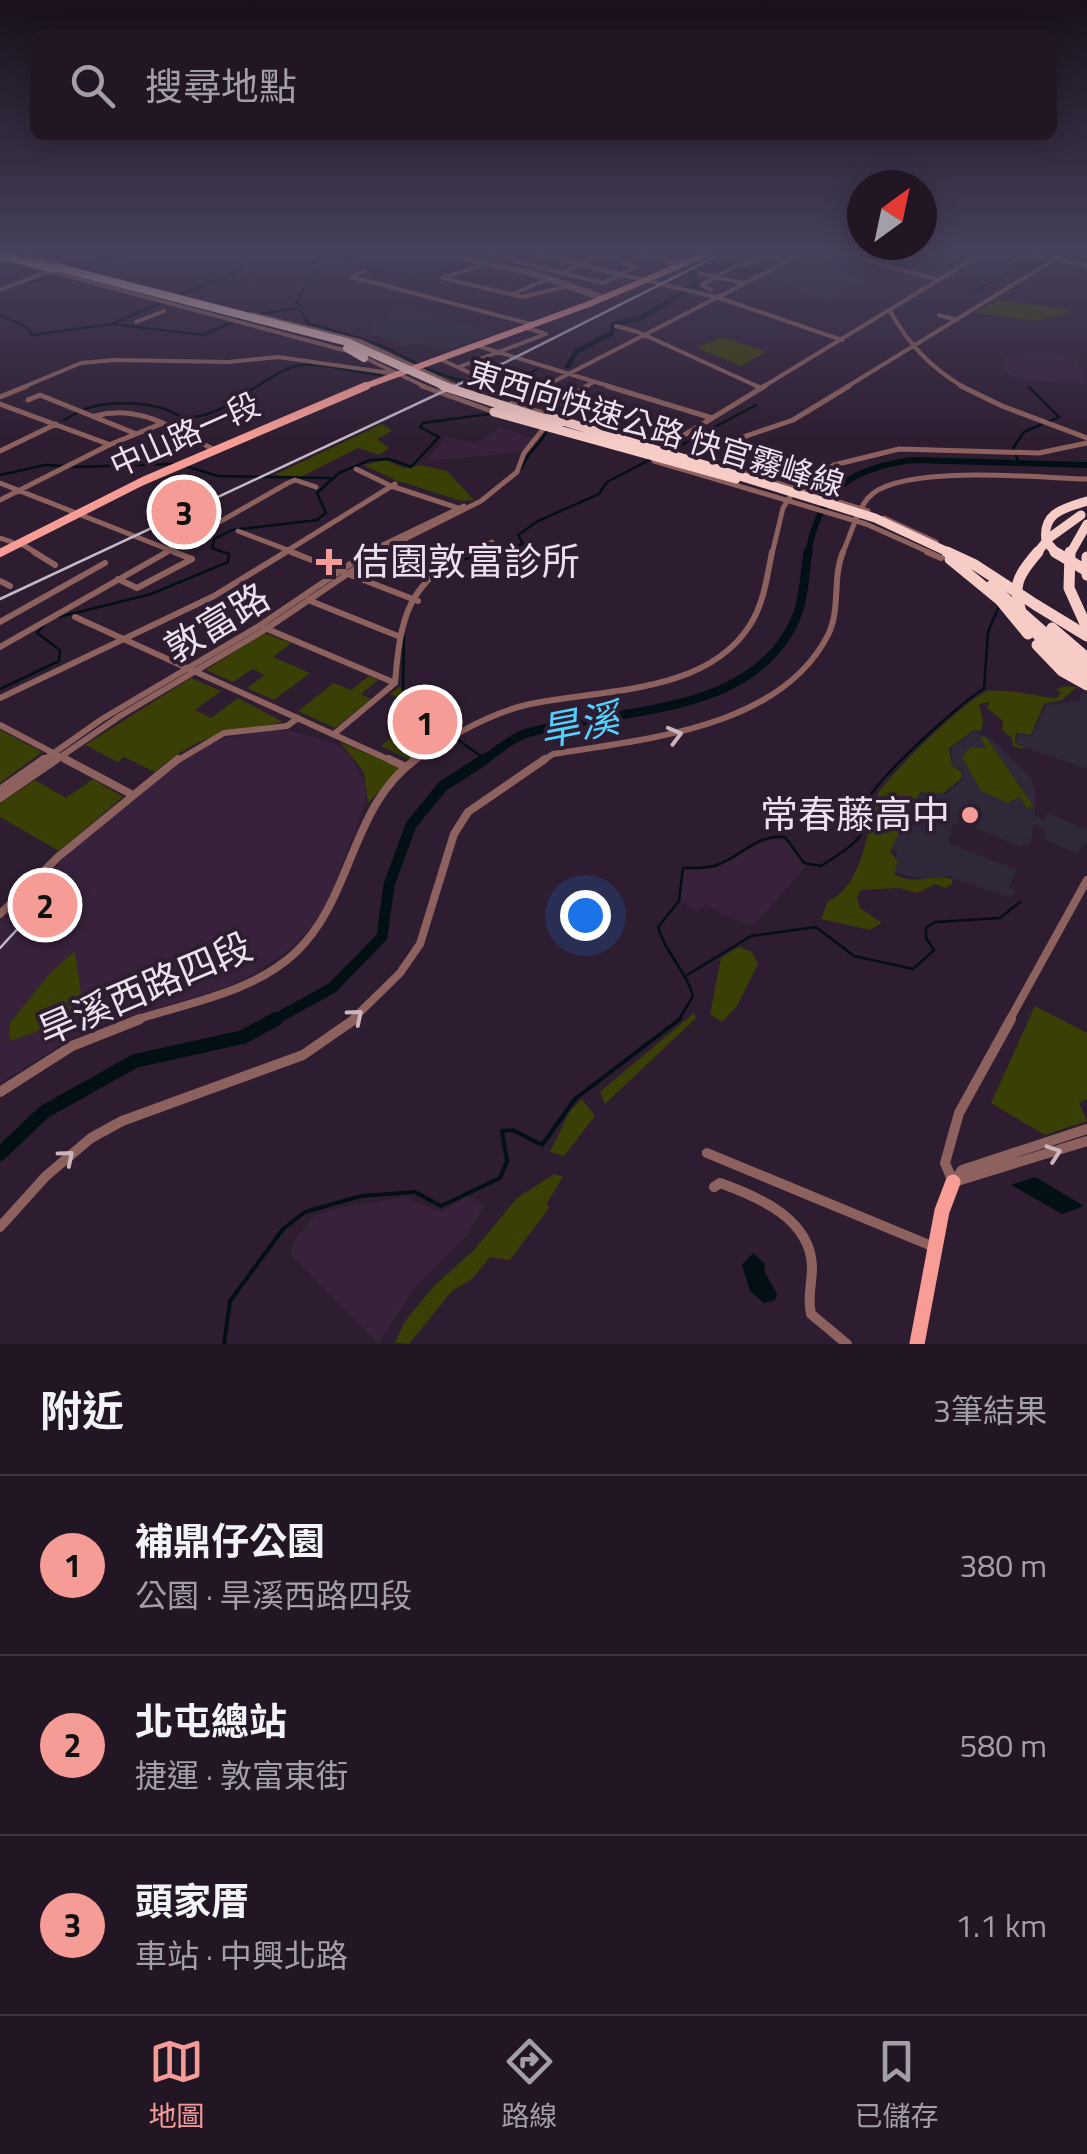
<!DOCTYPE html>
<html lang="zh-TW">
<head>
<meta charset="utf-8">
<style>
	:root { --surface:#221625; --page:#2e2332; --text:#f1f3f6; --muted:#a29fa7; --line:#3f3542; --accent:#f59c96 }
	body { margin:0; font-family:"Titillium Web","Noto Sans TC",sans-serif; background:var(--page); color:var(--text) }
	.compass { position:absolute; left:847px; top:170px; width:90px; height:90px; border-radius:50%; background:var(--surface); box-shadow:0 5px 25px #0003; rotate:33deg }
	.you { position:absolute; left:585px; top:915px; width:35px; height:35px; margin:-25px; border:8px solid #fff; border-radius:50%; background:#1a73e8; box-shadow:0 0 0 15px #1a73e833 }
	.badge { display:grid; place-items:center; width:65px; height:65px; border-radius:50%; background:var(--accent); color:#111; font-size:32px; font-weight:700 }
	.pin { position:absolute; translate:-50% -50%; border:5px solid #fff; box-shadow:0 2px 10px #0006 }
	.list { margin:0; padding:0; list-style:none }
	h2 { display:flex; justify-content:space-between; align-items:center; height:130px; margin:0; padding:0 40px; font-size:42px }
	h2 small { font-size:32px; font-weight:400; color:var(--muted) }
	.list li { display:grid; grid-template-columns:65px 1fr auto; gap:30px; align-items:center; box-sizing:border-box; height:180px; padding:0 40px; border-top:2px solid var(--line) }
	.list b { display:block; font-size:38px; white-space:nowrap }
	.list p { margin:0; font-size:32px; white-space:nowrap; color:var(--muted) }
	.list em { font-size:32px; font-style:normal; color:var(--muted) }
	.icon { flex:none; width:55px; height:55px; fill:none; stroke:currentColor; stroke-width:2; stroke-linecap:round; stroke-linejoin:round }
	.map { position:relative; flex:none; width:1087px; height:1344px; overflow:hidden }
	.search { position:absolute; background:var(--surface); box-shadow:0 5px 25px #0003; left:30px; right:30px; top:30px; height:110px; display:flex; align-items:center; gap:25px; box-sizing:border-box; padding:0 35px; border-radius:15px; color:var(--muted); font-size:38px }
	.sheet { height:670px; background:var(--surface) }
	nav { display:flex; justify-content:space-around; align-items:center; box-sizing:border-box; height:140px; border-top:2px solid var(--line); background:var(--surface); font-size:28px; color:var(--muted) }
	nav a { display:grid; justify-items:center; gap:5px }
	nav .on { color:var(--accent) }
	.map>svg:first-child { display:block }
	.built { fill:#37213b }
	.education { fill:#2e2838 }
	.green { fill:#393f05 }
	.water { fill:#020f15 }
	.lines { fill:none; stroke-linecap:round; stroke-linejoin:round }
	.stream-far1 { stroke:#020f15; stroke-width:2.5 }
	.stream { stroke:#020f15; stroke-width:4 }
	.river-far4 { stroke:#020f15; stroke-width:5 }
	.river-far3 { stroke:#020f15; stroke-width:6 }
	.river-far2 { stroke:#020f15; stroke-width:9 }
	.river-far1 { stroke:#020f15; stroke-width:11 }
	.river { stroke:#020f15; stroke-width:14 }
	.minor-far4 { stroke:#8d615d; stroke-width:4 }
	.minor-far3 { stroke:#8d615d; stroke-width:5 }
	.minor-far2 { stroke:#8d615d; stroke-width:6 }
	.minor-far1 { stroke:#8d615d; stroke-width:8 }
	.minor { stroke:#8d615d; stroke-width:10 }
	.major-far2 { stroke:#f79d96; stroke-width:6 }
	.major-far1 { stroke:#f79d96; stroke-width:8 }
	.major { stroke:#f79d96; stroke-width:15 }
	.highway-far2 { stroke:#f7cbc6; stroke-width:8 }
	.highway-far1 { stroke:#f7cbc6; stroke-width:9 }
	.highway { stroke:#f7cbc6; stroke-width:11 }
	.rail { stroke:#c5b8c7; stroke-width:2.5 }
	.minor-bridge-far1 { stroke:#8d615d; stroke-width:5 }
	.minor-bridge { stroke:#8d615d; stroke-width:6 }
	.highway-bridge-far2 { stroke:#f7cbc6; stroke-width:8 }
	.highway-bridge-far1 { stroke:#f7cbc6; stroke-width:9 }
	.highway-bridge { stroke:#f7cbc6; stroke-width:11 }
	.oneway { stroke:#cbb4bb }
	.poi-dot { fill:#f59c96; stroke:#2e1d31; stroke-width:4 }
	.labels { text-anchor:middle; stroke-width:8; stroke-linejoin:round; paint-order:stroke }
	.far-street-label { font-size:32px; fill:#ece0ee; stroke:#2e1d31 }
	.poi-label { font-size:38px; fill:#ece0ee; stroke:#2e1d31; text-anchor:start }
	.street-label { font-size:38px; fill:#ece0ee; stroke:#2e1d31 }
	.water-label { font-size:40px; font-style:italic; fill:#52d0fe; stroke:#2e1d31 }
</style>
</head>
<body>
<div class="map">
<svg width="1087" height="1344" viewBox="0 0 1087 1344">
	<rect width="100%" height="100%" fill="#2e1d31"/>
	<!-- built -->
	<path class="built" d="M1038,351L1074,356L1083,369L1087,385L1018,379L1001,370L1003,359Z
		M500,427L535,439L533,443L516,453L426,461L445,437L475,443Z
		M266,730L293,731L336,744L351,756L367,787L364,807L327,904L314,924L293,947L247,978L219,990L106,1023L72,1038L0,1083V918L29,886L174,761L215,741Z
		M770,837L788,842L806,866L753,927L704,905L697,912L679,901L683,868L717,867Z
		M468,1196L485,1205L466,1237L412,1291L378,1344L291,1255L292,1243L314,1216L338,1208L405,1197L441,1212Z"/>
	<!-- education -->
	<path class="education" d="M811,259L861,280L831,300L757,278Z
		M398,306L434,315L496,333L447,350L416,343L402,347L398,345L402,342L365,333Z
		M1082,693L1087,694V769L1016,744L1018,734L1032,736L1046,705L1079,701Z
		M975,731L994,741L1030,777L1036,791L1035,816L1044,820L1048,813L1087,830V844L1084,843L1077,854L1046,840L1042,828L1034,824L1030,845L1020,847L962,822L952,825L948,843L1017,870L1009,887L1016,891L1012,898L947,876L927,880L893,872L897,852L889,847L907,810L922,792L946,794L964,779L962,770L953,766L951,748Z"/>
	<!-- green -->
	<path class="green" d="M999,300L1065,309L1071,313L1034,321L974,313Z
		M722,337L766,352L741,366L697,348Z
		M382,424L392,431L377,439L389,448L379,455L358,448L301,477L274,475Z
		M385,460L404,468L420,465L447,471L474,500L462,501L395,480L364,465Z
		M264,633L291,643L273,657L310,673L274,700L247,688L265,675L253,669L233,682L206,670Z
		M369,676L378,680L361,694L371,699L335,728L298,711L334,683L351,690Z
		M191,678L221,691L195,710L211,718L238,698L283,722C229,732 199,733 155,772L124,757L118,762L85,745Z
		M1066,686L1077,687L1062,700L1044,704L1031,735L1016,733L1015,744L1024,747L1022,749L1013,746L1012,738L1002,730L1003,721L987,708L990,702L979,704L983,721L981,731L974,730L949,748L952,766L961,771L962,778L942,794L921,792L902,816L903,824L890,852L898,861L894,873C911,887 933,873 952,879V884L945,888L935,884L918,893L899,888L861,890L857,897L860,908L882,923L870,930L821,919L828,901C860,889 869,831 874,802C876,785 972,694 988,691C1011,688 1035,697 1057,698L1061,693L1056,689Z
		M399,687L419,696L448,733L410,760L381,746L424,710L390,694Z
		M0,730L42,752L0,783Z
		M980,737H986L1034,807H1026L1020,797L1007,803L981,791L962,757L970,747L986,748Z
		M340,742L401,768L368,803L364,772Z
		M93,779L123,797L59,851L0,817V803L35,780L66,798Z
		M739,947L752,952L758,964L737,1006L722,1022L710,1014L721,958Z
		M75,951L84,1015L10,1041V1023L51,972Z
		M1035,1006L1087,1033V1099L1079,1103L1087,1121L1045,1135L991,1103Z
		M694,1013L696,1018L605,1104L600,1092Z
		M582,1099L595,1116L564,1156L550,1152L570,1111Z
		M554,1174L563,1177L547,1203L549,1208L510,1260L490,1257L472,1279L452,1291L409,1344L395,1343L405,1321L435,1285L474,1250L517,1198Z"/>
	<!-- water -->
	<path class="water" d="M1035,1177L1084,1206L1062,1214L1011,1185Z
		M753,1253L765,1264L764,1271L777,1294L775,1300L764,1303L750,1291L742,1265Z"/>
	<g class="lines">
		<!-- stream-far1 -->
		<path class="stream-far1" d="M1067,259L1084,254
			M77,270L128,254
			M30,282L60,276
			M972,292L1012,273L1040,266
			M178,295L237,272L241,266L239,254
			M300,311L308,323L378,344L418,364
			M258,314L303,307L296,303L316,266L312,262L320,256L351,258L356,265L409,278L476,264
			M0,315L28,328L32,335L112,324L203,335L240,319
			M114,323L170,299
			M425,368C462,384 501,392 537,369
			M85,409C105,401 141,402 162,408C169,410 176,416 184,417C224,421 263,374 296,366C314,361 361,373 381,375
			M64,420L77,413
			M1013,448L1024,432L1059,417L1029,387
			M670,451L756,405
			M1016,456L1020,465
			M185,466L218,476L330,478
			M72,467L177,464
			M521,469C530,448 538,448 547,431
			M0,475L45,465L64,466
			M458,561L523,544L518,535L538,521L599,494L607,482L649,460
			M59,617L151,594L228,562L229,554L212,548L214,539L232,530L317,520L326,513L317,493L339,473L370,460L389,459L411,467L439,437L420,427L423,423L490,414
			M404,636L403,692L430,706L437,725L485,759
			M0,689L59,661L60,650L37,633L44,625
			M687,975L751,936L816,927L854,956L913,969L934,950L926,938V928L935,922L1000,918L1020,902
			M678,1021L693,996C686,970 665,953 658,927L679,901L683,868C694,868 706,869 717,865C743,856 754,835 785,837L804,863L821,866C837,855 860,844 866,825C869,817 865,809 867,802C873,782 964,699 984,689L988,632L999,606"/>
		<!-- stream -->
		<path class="stream" d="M224,1344L230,1301L283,1229L305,1212L361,1196L415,1192L441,1206L500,1178L507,1161L502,1131L513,1130L542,1145L575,1099L680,1019"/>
		<!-- river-far4 -->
		<path class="river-far4" d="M568,366L576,352L612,333L613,325L641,318L697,284L691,274L708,268L761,271
			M508,388L512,383L537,385"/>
		<!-- river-far3 -->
		<path class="river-far3" d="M505,392L510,386
			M808,554C819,491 849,468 913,460L1087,465"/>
		<!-- river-far2 -->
		<path class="river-far2" d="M481,762C495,753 511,738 527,733C614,707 757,720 798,613C804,595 805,571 808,552"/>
		<!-- river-far1 -->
		<path class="river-far1" d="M272,1021L332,988L382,937L389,885L411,825L443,786L485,759"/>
		<!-- river -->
		<path class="river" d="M0,1154L44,1112L135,1061L243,1037L276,1019"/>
		<!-- minor-far4 -->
		<path class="minor-far4" d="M24,254L65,266
			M486,254L603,283L636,267L624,263
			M536,254L719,298L842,340
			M638,254L681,264
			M847,254L935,279
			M1033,254L1087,266
			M1014,261L1025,254
			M485,264L442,278L522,297L564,287
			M30,266L351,352
			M364,271L352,277L531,324
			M563,272L601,254
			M699,273L742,283
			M0,290L50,271
			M711,290L702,285C730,267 758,254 792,259
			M513,294L547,279
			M602,299L530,274L460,258L533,272L605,297
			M890,311C909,345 931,368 965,388
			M252,314L360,341L456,386
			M939,315L956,320
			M136,322L164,311
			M616,326L638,332L761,388
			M475,345L615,388
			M363,357L428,388
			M440,359L470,373
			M459,367L546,334L527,328
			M21,388L81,363L115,360L229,362L278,357L390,373
			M541,388L802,254
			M584,388L593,382
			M761,388L981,254
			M845,388L1063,254"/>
		<!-- minor-far3 -->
		<path class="minor-far3" d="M422,386L494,412
			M607,386L712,418
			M756,386L761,388
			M961,386L1002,406L1087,438
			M0,397L27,386
			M28,400L40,395L134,433
			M561,403L587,386
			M561,403L586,411
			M0,404L108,444
			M510,404L551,415
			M510,404L546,386
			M95,416C139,404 173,428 211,448
			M663,448L765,386
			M0,451L56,424
			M685,457L793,420L849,386
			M654,461L702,475
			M356,469L391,486L458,508
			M0,483L180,554
			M0,500L109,445L163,423
			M238,531L298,554
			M0,538L12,542
			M20,543L38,554
			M163,554L288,483L295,480L316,487
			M282,554L395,484
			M364,554L464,506
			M375,554L481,501L517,472L524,453L544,428
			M462,554L492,542
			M772,554L783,508L795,489L834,465L899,449L1039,453L1087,443
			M842,554C850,538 856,512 868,498C897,463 1041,478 1087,479"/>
		<!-- minor-far2 -->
		<path class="minor-far2" d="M34,552L55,565
			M174,552L192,559
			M291,552L418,601
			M118,579L137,588L192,559
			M0,581L10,586
			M308,600L398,636
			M75,617L394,762
			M0,622L105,563
			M265,628L395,683
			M0,647L167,552
			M0,698L214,596L286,552
			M0,725L70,762
			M334,734L395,683C400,620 407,582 468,552
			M41,762L102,719L259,626L368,552
			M53,762L120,716L266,629L380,552
			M175,762L224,733L287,726L298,718
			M413,762C447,738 489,713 530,704C600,689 706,695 750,625C764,603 767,577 772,552
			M541,762L553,754C644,739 780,729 828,635C841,609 832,578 843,552"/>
		<!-- minor-far1 -->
		<path class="minor-far1" d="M65,759L131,794
			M389,759L406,767
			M0,790L44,759
			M0,798L57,759
			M0,914L58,857L178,759
			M132,1021C187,1003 252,993 295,953C353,899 350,806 416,759
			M351,1021L400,973L420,944L454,834L468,812L545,759
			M1009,1021L1087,880"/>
		<!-- minor -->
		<path class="minor" d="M0,1092L72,1046L140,1019
			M707,1153L934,1247
			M954,1181L962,1170L1087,1129
			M953,1182L945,1163L959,1113L1011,1019
			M954,1182L1087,1141
			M714,1187L720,1183C759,1197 811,1219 812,1267C812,1284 807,1298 811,1314L847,1344
			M0,1227L46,1176L91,1138L122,1121L303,1055L355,1019"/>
		<!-- major-far2 -->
		<path class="major-far2" d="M360,388L589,304L707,254"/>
		<!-- major-far1 -->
		<path class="major-far1" d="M0,553L143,481L366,386"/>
		<!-- major -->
		<path class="major" d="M917,1344L942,1211L953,1182"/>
		<!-- highway-far2 -->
		<path class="highway-far2" d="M0,256L53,268
			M347,348L364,358"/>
		<!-- highway-far1 -->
		<path class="highway-far1" d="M529,414L560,423
			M1057,554L1046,541C1042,512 1065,508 1087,501"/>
		<!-- highway -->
		<path class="highway" d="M1055,552L1087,571
			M991,586L1087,670
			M1036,605L1087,636
			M1026,623L1064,662L1087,676
			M1052,628L1087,658
			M1037,645L1062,671L1087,685"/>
		<!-- rail -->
		<path class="rail" d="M0,599L504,363L721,254
			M0,948L45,899"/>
		<!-- minor-bridge-far1 -->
		<path class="minor-bridge-far1" d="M722,466L868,511
			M702,475L866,524L933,554
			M884,518L936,542"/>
		<!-- minor-bridge -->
		<path class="minor-bridge" d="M927,552L941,558"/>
		<!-- highway-bridge-far2 -->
		<path class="highway-bridge-far2" d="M56,267L347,342L449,388"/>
		<!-- highway-bridge-far1 -->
		<path class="highway-bridge-far1" d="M443,386L529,414
			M494,412L736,479
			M550,417L875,518L952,554
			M1036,554L1049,538L1081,515
			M1070,554L1087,524"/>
		<!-- highway-bridge -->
		<path class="highway-bridge" d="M947,552L975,565L1036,605
			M1070,552L1069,588L1087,628
			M1087,557V575
			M950,559L1000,600L1028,634
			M1024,620C1011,587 1016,578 1038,552"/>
	</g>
	<!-- one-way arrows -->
	<defs><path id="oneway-chevron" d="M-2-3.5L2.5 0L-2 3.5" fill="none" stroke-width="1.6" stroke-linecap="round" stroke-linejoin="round" transform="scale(2.5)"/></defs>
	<g class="oneway">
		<use href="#oneway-chevron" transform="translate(675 735) rotate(-15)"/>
		<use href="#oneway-chevron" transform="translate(356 1016) rotate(-40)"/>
		<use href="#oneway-chevron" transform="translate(1054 1153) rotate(-19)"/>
		<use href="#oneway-chevron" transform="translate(67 1157) rotate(-40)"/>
	</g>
	<!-- sky -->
	<linearGradient id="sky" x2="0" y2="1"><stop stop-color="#19101b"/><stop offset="0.57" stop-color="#46405a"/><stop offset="1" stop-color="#46405a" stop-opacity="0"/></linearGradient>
	<rect width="1087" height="442" fill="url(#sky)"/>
	<!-- markers -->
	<g class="poi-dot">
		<path d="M324 547h10v10h10v10h-10v10h-10v-10h-10v-10h10z"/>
		<circle cx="970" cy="815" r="10"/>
	</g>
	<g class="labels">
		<!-- far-street labels -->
		<g class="far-street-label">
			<text transform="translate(656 429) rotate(17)" y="11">東西向快速公路 快官霧峰線</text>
			<text transform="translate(185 435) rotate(-24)" y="11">中山路一段</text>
		</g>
		<!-- poi labels -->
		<g class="poi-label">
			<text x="352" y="575">佶園敦富診所</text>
			<text x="950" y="828" text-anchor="end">常春藤高中</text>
		</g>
		<!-- street labels -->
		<g class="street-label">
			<text transform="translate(217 623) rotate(-31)" y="13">敦富路</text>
			<text transform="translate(145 989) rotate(-23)" y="13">旱溪西路四段</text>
		</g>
		<!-- water labels -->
		<g class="water-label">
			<text transform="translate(579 725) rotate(-11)" y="14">旱溪</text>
		</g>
	</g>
</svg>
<svg class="compass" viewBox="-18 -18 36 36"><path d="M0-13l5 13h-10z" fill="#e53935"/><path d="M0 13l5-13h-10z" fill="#a29fa7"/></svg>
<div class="you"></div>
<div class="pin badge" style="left:425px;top:722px">1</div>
<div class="pin badge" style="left:45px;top:905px">2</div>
<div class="pin badge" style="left:184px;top:512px">3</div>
<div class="search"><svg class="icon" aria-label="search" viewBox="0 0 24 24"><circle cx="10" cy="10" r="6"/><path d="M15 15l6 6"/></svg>搜尋地點</div>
</div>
<section class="sheet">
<h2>附近<small>3筆結果</small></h2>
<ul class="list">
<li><span class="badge">1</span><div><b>補鼎仔公園</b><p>公園 · 旱溪西路四段</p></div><em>380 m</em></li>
<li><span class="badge">2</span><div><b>北屯總站</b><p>捷運 · 敦富東街</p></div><em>580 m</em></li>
<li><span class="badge">3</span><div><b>頭家厝</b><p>車站 · 中興北路</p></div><em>1.1 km</em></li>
</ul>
</section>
<nav>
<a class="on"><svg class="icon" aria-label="map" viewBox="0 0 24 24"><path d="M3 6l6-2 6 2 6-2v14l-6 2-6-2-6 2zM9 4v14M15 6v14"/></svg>地圖</a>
<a><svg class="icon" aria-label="directions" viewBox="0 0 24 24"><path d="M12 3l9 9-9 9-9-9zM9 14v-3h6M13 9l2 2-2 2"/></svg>路線</a>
<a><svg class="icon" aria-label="saved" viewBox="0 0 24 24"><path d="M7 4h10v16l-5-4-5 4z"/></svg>已儲存</a>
</nav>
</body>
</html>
